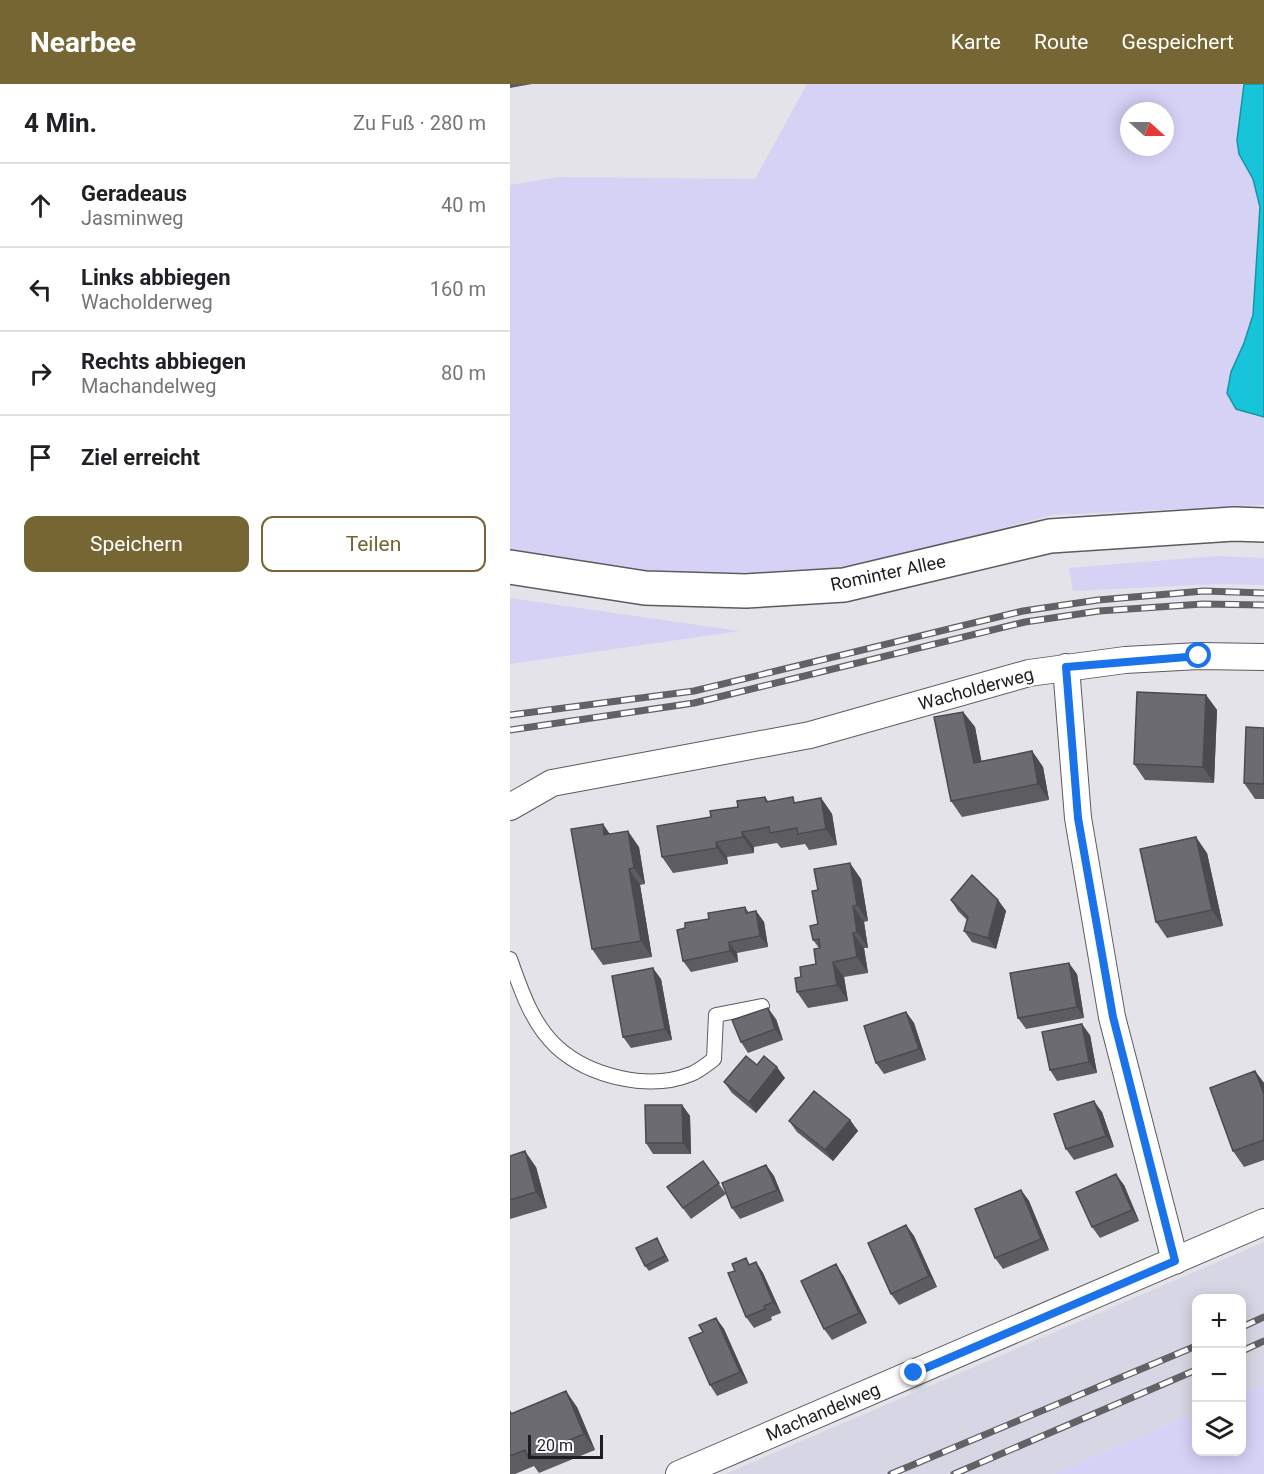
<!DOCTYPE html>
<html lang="de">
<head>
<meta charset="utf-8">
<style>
	:root { --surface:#fff; --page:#f2f2f2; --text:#202124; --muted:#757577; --line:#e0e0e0; --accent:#766634 }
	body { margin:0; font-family:Roboto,sans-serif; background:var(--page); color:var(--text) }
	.controls { position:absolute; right:18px; bottom:18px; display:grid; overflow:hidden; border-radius:12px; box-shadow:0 3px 15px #0003 }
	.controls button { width:54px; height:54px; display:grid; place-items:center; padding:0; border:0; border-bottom:2px solid var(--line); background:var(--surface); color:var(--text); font:30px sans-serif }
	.compass { position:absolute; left:610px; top:18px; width:54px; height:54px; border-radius:50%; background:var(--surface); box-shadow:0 3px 15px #0003; rotate:111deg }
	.scale { position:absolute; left:18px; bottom:15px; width:75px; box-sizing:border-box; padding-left:6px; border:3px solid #1e1e21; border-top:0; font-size:16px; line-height:21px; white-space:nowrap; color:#1e1e21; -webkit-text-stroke:4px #fff; paint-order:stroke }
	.stop { position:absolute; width:18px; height:18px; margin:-14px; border:4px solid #1a73e8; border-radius:50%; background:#fff }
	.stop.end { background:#1a73e8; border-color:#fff; box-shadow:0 2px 6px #0008 }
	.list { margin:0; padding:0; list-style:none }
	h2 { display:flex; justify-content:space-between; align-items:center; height:78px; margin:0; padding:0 24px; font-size:26px }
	h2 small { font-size:20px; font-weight:400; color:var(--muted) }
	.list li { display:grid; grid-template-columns:39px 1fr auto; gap:18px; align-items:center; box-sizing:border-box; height:84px; padding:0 24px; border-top:2px solid var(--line) }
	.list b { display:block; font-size:22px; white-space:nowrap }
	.list p { margin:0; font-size:20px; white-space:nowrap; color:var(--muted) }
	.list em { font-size:20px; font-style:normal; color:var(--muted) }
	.actions { display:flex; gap:12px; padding:18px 24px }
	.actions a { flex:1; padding:14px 0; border:2px solid var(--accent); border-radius:12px; text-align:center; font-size:21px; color:var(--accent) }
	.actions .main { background:var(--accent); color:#fff }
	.icon { flex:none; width:33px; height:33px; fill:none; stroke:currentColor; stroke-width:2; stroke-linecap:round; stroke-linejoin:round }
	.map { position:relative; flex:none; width:754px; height:1390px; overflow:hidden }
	header { display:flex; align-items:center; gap:36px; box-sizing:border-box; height:84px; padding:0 30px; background:var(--accent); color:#fff }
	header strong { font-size:28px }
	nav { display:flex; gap:33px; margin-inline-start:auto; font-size:21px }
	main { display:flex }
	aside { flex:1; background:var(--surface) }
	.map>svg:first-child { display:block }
	.built { fill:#d7d6e4 }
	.green { fill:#d5d2f6; fill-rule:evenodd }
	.water { fill:#17c5db; stroke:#1993a3; stroke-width:1.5 }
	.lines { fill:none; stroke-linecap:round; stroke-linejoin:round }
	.lane-casing { stroke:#5b5b60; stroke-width:16 }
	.street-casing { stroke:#5b5b60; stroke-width:28 }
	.secondary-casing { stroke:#5b5b60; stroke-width:36 }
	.lane { stroke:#fff; stroke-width:14 }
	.street { stroke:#fff; stroke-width:26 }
	.secondary { stroke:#fff; stroke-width:33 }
	.rail-casing { stroke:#626266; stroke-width:7 }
	.rail { stroke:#fff; stroke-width:4.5; stroke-dasharray:14; stroke-linecap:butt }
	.wall { fill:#5c5c61 }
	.shaded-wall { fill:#4b4b4f }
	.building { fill:#6b6b71; stroke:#4b4b4f; stroke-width:1.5 }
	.route { stroke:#1a73e8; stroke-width:8 }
	.labels { text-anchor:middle; stroke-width:4.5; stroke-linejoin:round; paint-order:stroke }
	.street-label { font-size:18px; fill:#1e1e21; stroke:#fff }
</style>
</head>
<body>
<header>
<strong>Nearbee</strong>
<nav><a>Karte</a><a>Route</a><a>Gespeichert</a></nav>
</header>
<main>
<aside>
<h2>4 Min.<small>Zu Fuß · 280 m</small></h2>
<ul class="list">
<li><svg class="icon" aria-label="ahead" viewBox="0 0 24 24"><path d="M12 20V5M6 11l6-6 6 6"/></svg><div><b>Geradeaus</b><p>Jasminweg</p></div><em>40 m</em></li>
<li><svg class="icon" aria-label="left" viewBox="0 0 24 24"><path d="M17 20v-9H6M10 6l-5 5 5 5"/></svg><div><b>Links abbiegen</b><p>Wacholderweg</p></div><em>160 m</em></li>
<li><svg class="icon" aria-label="right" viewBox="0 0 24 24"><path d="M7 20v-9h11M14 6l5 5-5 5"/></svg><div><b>Rechts abbiegen</b><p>Machandelweg</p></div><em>80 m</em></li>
<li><svg class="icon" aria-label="arrive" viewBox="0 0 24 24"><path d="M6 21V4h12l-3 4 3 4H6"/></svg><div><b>Ziel erreicht</b></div></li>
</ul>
<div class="actions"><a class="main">Speichern</a><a>Teilen</a></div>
</aside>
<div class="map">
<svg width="754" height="1390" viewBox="0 0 754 1390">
	<rect width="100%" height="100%" fill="#e4e3ea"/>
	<!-- built -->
	<path class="built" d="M754,1158V1299L732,1309V1214H686V1328L544,1390H215Z"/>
	<!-- green -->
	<path class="green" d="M297,0H734L727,56L729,70L743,95L750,123L743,231L734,259L744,332L754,333V421L543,431L334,485L243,489L133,486L0,466V101L49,93L245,95ZM619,27H655V63H619Z
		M707,472L754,474V501L709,500L563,507L559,484Z
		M0,514L230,547L0,580Z
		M754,1299V1390H544L686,1328V1368H732V1309Z"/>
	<!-- water -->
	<path class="water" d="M734,0H754V333L726,325L717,309L721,288L734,259L743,231L750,123L743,95L729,70L727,56Z"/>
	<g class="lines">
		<defs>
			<path id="lane" d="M0,875C11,906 22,940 47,963C80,993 140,1007 181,990C189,987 197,980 204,975L206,931L252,922"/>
			<path id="street" d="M556,583L568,734L602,933L665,1177
				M0,723L42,699L300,651L519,589L615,576L689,572L754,573
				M169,1390L754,1138"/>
			<path id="secondary" d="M0,483L135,504L236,507L334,501L540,452L724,440L754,441"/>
		</defs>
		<!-- lane casing -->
		<use href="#lane" class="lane-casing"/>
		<!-- street casing -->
		<use href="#street" class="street-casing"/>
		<!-- secondary casing -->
		<use href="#secondary" class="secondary-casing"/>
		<!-- lane -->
		<use href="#lane" class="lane"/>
		<!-- street -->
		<use href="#street" class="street"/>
		<!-- secondary -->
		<use href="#secondary" class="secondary"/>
		<defs>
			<path id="rail" d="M0,631L184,607L513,527L588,516L694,507L754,509
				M0,646L184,619L515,538L589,527L693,520L754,521
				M732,1243L754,1233
				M732,1267L754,1257
				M381,1390L686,1262
				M444,1390L686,1286"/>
		</defs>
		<!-- rail casing -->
		<use href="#rail" class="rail-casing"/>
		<!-- rail -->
		<use href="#rail" class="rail"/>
	</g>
	<!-- wall -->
	<path class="wall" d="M0,0H22L0,4Z
		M696,611L707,626L704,699L635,696L624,680Z
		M453,628L465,643L471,677L522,667L533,683L539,716L452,733L441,717Z
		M754,644V715H745L734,699Z
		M255,713L258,717L287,718L311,714L322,730L327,761L299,766L295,760L271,764L267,759L244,763V769L217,773L218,780L163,789L152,773L201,733Z
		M100,750L129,763L135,800L130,801L142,873L93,881L82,865Z
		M697,769L713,842L657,854L646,838Z
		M351,795L358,837L354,838L358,864H354L358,889L334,893L338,917L298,924L287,908L291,893L306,880L309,864L303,856L308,840Z
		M441,816H488L496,827L486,865L462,858L454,847L457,836L448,827Z
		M235,823L239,829L246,827L254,838L258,863L227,869L228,878L181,888L173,877L175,844Z
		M567,890L574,934L516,945L508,934Z
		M151,895L162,956L121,964L113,953Z
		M396,928L404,939L416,976L374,990L366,979Z
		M266,935L273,956L238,969L231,958Z
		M580,951L587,989L547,997L540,986Z
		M247,981L275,994L246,1029L222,1009L214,998Z
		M745,987L754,999V1076L734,1083L723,1067Z
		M172,1021L180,1032L181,1070H143L136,1059Z
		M592,1028L604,1063L564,1076L556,1065Z
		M340,1036L348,1047L323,1077L287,1048L279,1037Z
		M0,1072L26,1083L37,1124L0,1135Z
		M193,1077L216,1110L256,1081L264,1092L274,1117L230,1135L222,1124L216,1110L181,1135L157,1103Z
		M614,1101L629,1137L590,1154L582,1143Z
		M511,1106L519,1117L539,1166L493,1185L485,1174Z
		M396,1141L404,1152L427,1203L389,1221L381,1210Z
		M150,1160L159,1177L139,1187L135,1182Z
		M246,1178L253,1189L271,1229L261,1233L262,1236L244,1244L236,1233L240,1180Z
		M333,1191L357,1239L322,1256L314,1245Z
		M206,1234L214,1245L238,1299L207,1312L200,1301L193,1248Z
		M67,1323L85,1366L29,1389L24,1382L5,1390H0V1326L2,1329Z"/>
	<!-- shaded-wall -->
	<path class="shaded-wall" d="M696,611L707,626L704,699L693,683Z
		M453,628L465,643L475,695L464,679Z
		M522,667L533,683L539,716L528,700Z
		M311,714L322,730L327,761L316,745Z
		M93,740L104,756L94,751Z
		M118,747L129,763L135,800L124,784Z
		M232,748L244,763V769L233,753Z
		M686,753L697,769L713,842L702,826Z
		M206,758L217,773L218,780L207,764Z
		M340,779L351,795L358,837L347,821Z
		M119,785L130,801L142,873L131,857Z
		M488,816L496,827L486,865L478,854Z
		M343,822L354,838L358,864L347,848Z
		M246,827L254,838L258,863L250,852Z
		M343,849L354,864L358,889L347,873Z
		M219,858L227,869L228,878L220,867Z
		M323,878L334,893L338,917L327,901Z
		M559,879L567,890L574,934L567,923Z
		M143,884L151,895L162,956L155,945Z
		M258,924L266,935L273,956L265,945Z
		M396,928L404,939L416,976L409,965Z
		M572,940L580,951L587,989L579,978Z
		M267,983L275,994L246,1029L239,1018Z
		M745,987L754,999V1010Z
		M584,1017L592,1028L604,1063L596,1052Z
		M172,1021L180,1032L181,1070L173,1059Z
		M340,1036L348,1047L323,1077L315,1066Z
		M15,1067L26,1083L37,1124L26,1108Z
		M256,1081L264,1092L274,1117L267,1106Z
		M606,1090L614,1101L629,1137L622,1126Z
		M511,1106L519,1117L539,1166L531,1155Z
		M396,1141L404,1152L427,1203L419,1192Z
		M147,1154L150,1160L159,1177L155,1172Z
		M246,1178L253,1189L271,1229L263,1218Z
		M326,1180L333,1191L357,1239L349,1229Z
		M206,1234L214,1245L238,1299L230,1288Z
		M56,1307L67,1323L85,1366L74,1350Z"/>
	<!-- building -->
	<path class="building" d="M627,608L696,611L693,683L624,680Z
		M453,628L464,679L522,667L528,700L441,717L424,633Z
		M736,643L754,644V700L734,699Z
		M255,713L256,718L283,713L284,719L311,714L316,745L288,750L287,744L260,749L259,743L232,748L233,753L206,758L207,764L152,773L147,742L201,733L200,727L228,723L227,717Z
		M93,740L94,751L118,747L124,784L119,785L131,857L82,865L61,745Z
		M686,753L702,826L646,838L630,765Z
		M340,779L347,821L343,822L347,848L343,849L347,873L323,878L327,901L287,908L285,894L291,893L290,883L306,880L304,865L310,864L309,855L303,856L300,842L308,840L302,807L308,806L304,785Z
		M462,791L488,816L478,854L454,847L458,833L441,816Z
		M235,823L236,829L246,827L250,852L219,858L220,867L173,877L167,846L175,844V839L199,835L198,829Z
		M559,879L567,923L508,934L500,889Z
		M143,884L155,945L113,953L102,892Z
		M258,924L265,945L231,958L222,936Z
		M396,928L409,965L366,979L354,942Z
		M572,940L579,978L540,986L532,948Z
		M236,972L247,981L254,972L267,983L239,1018L214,998Z
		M745,987L754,1010V1056L723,1067L700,1004Z
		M304,1007L340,1036L315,1066L279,1037Z
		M584,1017L596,1052L556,1065L544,1030Z
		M135,1021H172L173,1059H136Z
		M15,1067L26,1108L0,1116V1072Z
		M193,1077L209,1099L173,1124L157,1103Z
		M256,1081L267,1106L222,1124L212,1099Z
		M606,1090L622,1126L582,1143L566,1108Z
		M511,1106L531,1155L485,1174L465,1125Z
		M396,1141L419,1192L381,1210L358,1159Z
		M147,1154L155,1172L135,1182L126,1164Z
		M236,1174L239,1181L246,1178L263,1218L254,1222L255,1225L236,1233L218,1189L225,1187L222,1180Z
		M326,1180L349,1229L314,1245L291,1197Z
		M206,1234L230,1288L200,1301L179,1254L193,1248L189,1241Z
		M56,1307L74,1350L18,1373L15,1366L0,1372V1328L1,1330Z"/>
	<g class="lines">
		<!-- route -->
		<path class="route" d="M404,1289L665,1177L603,933L568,734L556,583L689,572"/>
	</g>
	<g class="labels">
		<!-- street labels -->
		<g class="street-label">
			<text transform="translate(378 489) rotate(-12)" y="6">Rominter Allee</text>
			<text transform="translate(466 605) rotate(-15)" y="6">Wacholderweg</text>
			<text transform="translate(313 1328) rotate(-23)" y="6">Machandelweg</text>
		</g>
	</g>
</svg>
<div class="controls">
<button>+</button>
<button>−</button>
<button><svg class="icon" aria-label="layers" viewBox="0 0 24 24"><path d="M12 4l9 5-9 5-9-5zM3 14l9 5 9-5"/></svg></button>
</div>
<svg class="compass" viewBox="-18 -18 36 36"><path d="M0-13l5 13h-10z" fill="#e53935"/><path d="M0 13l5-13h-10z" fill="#757577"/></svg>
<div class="scale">20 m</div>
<div class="stop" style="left:689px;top:572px"></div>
<div class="stop end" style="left:404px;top:1289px"></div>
</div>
</main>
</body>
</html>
